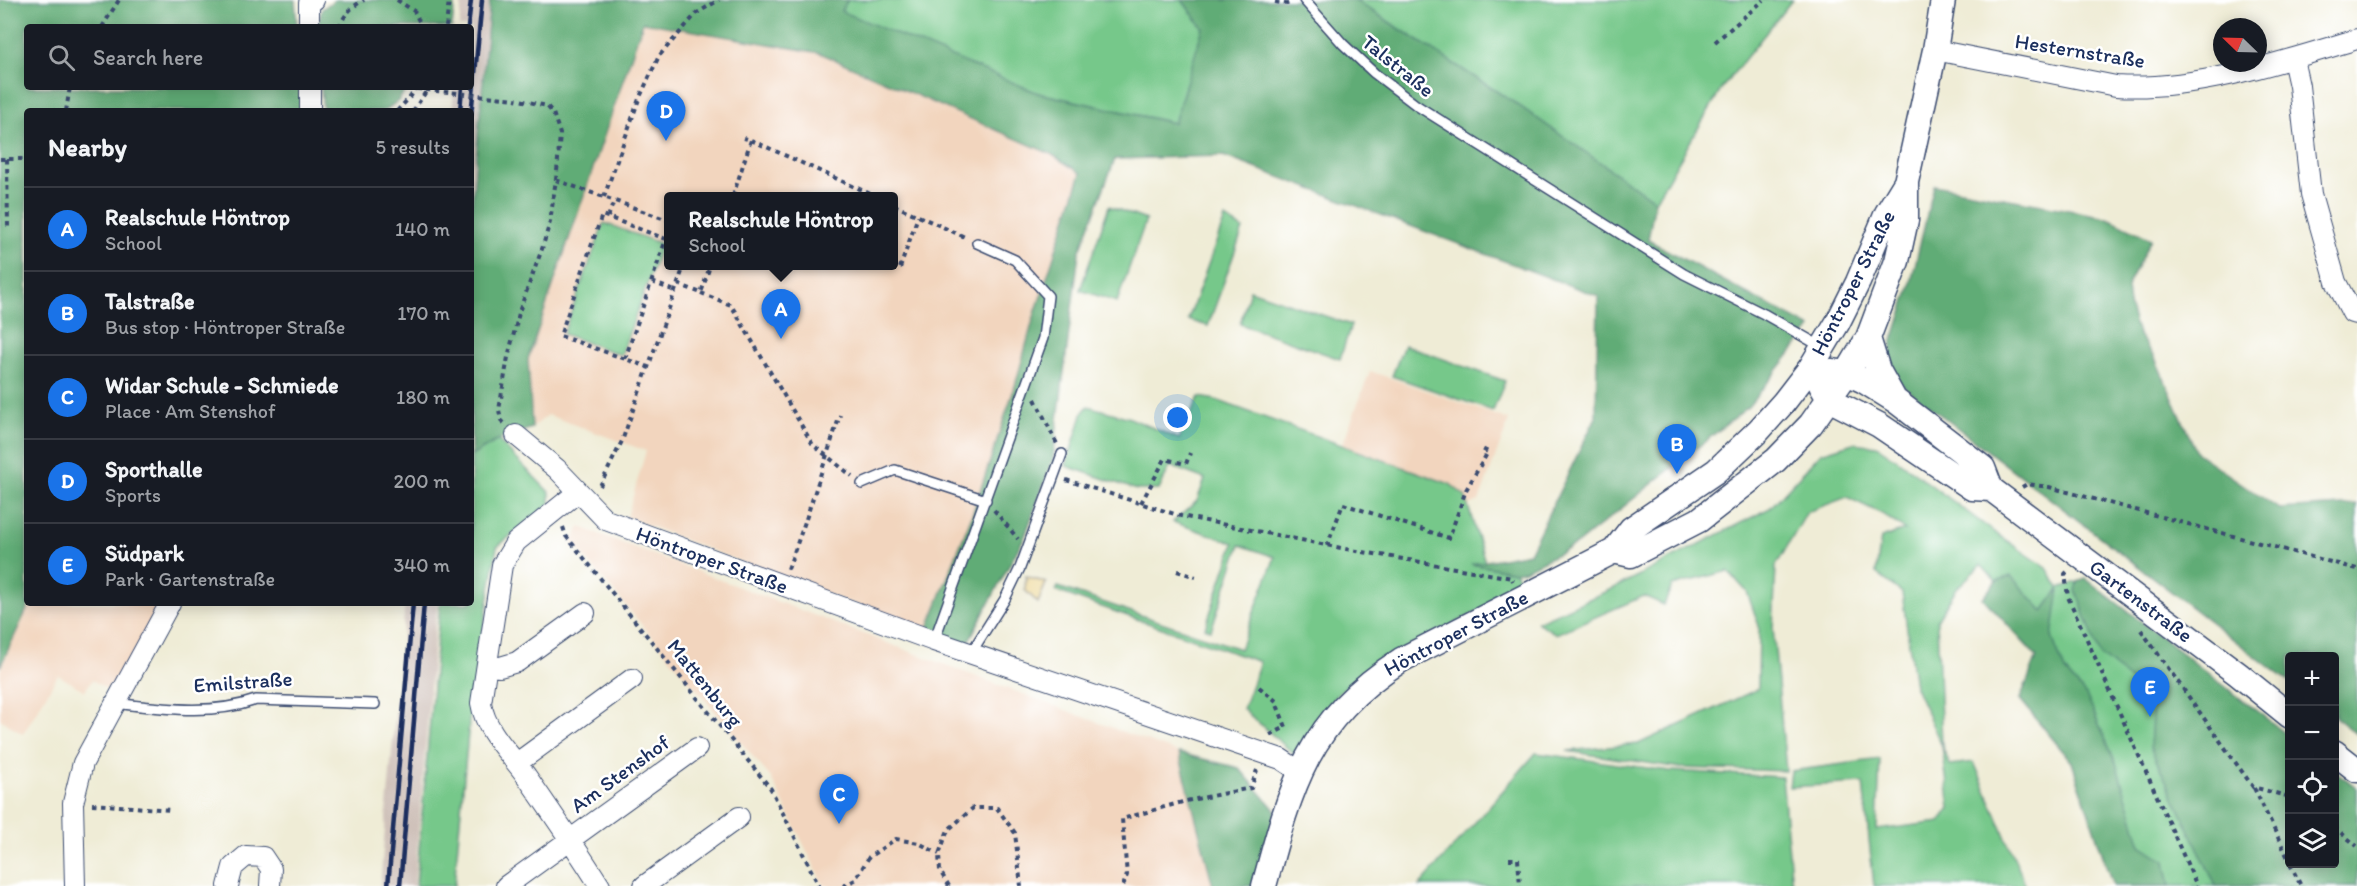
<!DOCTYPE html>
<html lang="en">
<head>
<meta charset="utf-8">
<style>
	:root { --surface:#171b24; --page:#242831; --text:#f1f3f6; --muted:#9ea1a6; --line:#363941; --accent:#1a73e8 }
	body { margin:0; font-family:Itim,sans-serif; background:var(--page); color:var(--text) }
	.controls { position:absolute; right:18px; bottom:18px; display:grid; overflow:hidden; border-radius:6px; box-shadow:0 3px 15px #0003 }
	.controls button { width:54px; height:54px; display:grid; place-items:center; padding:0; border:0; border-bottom:2px solid var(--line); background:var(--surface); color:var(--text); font:30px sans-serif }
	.compass { position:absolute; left:2213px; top:18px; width:54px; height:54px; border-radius:50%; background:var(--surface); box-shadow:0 3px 15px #0003; rotate:293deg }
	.you { position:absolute; left:1178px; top:418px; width:21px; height:21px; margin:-15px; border:4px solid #fff; border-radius:50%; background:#1a73e8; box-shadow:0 0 0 9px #1a73e833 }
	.badge { display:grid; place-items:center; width:39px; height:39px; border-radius:50%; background:var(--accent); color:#fff; font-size:20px; font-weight:700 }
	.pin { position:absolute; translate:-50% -50px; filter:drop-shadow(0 2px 3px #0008) }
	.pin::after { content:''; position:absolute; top:32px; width:21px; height:18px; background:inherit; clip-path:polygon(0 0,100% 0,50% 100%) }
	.popup { position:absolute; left:664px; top:192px; width:234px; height:78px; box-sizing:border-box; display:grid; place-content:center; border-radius:6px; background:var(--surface); filter:drop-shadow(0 2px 4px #0005); font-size:20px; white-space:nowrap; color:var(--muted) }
	.popup b { font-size:22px; color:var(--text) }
	.popup::after { content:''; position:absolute; left:50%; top:100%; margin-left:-12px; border:12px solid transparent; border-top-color:var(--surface) }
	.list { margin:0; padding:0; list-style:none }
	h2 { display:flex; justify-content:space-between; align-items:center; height:78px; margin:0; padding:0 24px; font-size:26px }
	h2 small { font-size:20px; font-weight:400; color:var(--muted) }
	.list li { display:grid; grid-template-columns:39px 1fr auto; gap:18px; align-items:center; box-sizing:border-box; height:84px; padding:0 24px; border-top:2px solid var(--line) }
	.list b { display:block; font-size:22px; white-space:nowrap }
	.list p { margin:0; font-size:20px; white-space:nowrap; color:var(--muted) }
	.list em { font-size:20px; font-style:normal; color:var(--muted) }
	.icon { flex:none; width:33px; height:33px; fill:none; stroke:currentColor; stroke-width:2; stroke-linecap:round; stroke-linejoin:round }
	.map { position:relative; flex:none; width:2357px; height:886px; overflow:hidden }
	.search { position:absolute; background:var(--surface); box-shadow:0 3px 15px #0003; left:24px; top:24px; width:450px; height:66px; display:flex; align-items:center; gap:15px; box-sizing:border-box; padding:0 21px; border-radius:6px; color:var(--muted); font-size:22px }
	.panel { position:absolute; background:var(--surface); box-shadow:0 3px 15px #0003; left:24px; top:108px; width:450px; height:498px; border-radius:6px }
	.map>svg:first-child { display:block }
	.built { fill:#f2d5be; fill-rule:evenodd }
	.industrial { fill:#cfc1ba }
	.green { fill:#76c88a; stroke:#487c74; stroke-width:1.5 }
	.forest { fill:#60ac76; stroke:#3e6e6a; stroke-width:1.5 }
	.sand { fill:#eeda9e; stroke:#84847e; stroke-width:1.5 }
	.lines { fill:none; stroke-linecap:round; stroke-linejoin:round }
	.service-casing { stroke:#3b4b70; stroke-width:12 }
	.minor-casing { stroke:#3b4b70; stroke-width:22 }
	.tertiary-casing { stroke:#3b4b70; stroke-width:27 }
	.path { stroke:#3b4b70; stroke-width:4; stroke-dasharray:4.5 4.5; stroke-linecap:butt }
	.service { stroke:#fff; stroke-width:9 }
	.minor { stroke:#fff; stroke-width:20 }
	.tertiary { stroke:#fff; stroke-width:24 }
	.rail { stroke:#1b2f5e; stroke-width:4.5 }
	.path-bridge { stroke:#3b4b70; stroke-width:4; stroke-dasharray:4.5 4.5; stroke-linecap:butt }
	.labels { text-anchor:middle; stroke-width:5; stroke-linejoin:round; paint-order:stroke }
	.street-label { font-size:21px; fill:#1b2f5e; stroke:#fff }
</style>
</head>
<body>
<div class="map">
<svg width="2357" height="886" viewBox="0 0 2357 886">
	<rect width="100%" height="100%" fill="#fff"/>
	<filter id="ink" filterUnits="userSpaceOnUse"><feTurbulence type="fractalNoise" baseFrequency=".0167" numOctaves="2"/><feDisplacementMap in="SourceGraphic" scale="12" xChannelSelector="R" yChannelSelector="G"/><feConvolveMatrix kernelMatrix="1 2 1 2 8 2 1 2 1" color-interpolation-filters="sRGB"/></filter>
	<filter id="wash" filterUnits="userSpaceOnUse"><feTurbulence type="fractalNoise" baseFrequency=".008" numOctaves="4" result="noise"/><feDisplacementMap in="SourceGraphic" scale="24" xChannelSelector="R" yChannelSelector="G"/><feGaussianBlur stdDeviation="1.35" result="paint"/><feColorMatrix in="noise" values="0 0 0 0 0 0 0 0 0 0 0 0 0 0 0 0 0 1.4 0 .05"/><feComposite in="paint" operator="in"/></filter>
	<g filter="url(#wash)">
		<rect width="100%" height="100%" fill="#efecd6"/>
		<!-- built -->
		<path class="built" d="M643,22L820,53L1051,154L1081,174L1033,319L1015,386L972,515L927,630L784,579L627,517L646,451L548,415L532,428L527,359ZM668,196H894V266H668Z
			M1370,371L1509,420L1479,501L1466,506L1319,507Z
			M580,527L1179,753L1213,886H824L771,778L572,542Z
			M30,603H161L112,692L92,680L85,691L58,675L23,734L0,719V670Z"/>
		<!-- industrial -->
		<path class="industrial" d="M462,0H489L471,199V111H452L454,87H471V27H459Z
			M405,603H437L414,886H380Z"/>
		<!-- green -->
		<path class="green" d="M848,0H1182L1203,28L1174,123L1038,93L840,11Z
			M1355,0H1792L1722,88L1655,201L1518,105Z
			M1109,206L1146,220L1117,302L1080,290Z
			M1225,218L1243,229L1208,326L1188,320Z
			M604,223L662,244L621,355L563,334Z
			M1250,290L1351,325L1340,359L1240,324Z
			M1404,345L1505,381L1493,411L1392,376Z
			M1199,397L1216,400L1450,484L1465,496L1485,562L1473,564L1515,572L1525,589L1378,661L1336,695L1294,754L1243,709L1260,662L1056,591L1058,587L1240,649L1275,557L1240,545L1211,630L1205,628L1234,543L1173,522L1197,501L1205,479L1170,466L1159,490H1137L1066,466L1083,412L1088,406L1130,418L1179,439Z
			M498,440L550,493V504L497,547L470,712L454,886H416L440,603H471V456Z
			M1853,443L1877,446L1895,458L1994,532L2047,568L2059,588L2086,579L2289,736L2290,864H2334L2335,770L2357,788V886H2113L2072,762L2020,699L2037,657L1983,598L1996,581L1981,565L1956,589L1937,620L1942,746L1950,765L1974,762L2026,886H1874L1863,783L1789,787L1791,771L1880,759L1877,830L1940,822L1950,808L1942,746L1915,687L1902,593L1876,573L1881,538L1905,530L1882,514L1847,497L1807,512L1776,566L1773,628L1786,771L1681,768L1567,751L1638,744L1758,689L1759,626L1747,592L1728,571L1672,586L1664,605L1644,596L1556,634L1537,622L1616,587L1770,508L1821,453Z
			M1536,753L1670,771L1782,777L1792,886H1419Z"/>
		<!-- forest -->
		<path class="forest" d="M0,0H295L297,27H27V87H301L302,111H27V603H30L0,667Z
			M335,0H455L452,27H317L322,9Z
			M490,0H848L841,11L1038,93L1174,123L1203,28L1182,0H1355L1518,105L1655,201L1648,240L1811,328L1748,407L1577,544L1525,570L1515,572L1471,564L1529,553L1596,417L1598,296L1223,156L1115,159L1079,253L1053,459L1025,536L967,644L927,630L972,515L1015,386L1033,320L1081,173L1051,154L820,53L643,22L528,359L532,428L498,440L471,456V215Z
			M321,87H408L398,101L384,111H323Z
			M1934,185L2106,217L2151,239L2127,287L2129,305L2138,334L2154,356L2197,453L2279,509L2357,504V734L2335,717L2334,656H2290L2289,682L1903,386L1889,368L1892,343L1909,291Z
			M2011,576L2043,611L2059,589L2052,637L2065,671L2086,695L2116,763L2141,845L2165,861L2170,886H2113L2072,762L2020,699L2037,657L1983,598L1996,581Z
			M2086,579L2289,736L2290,864H2334L2335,771L2357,788V886H2216L2150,747L2153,699L2100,655L2076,591L2078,582Z
			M1179,753L1239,768L1276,811L1255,886H1213Z"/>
		<!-- sand -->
		<path class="sand" d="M1026,576L1046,583L1038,603L1025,590Z"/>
	</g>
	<g filter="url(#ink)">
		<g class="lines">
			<defs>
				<path id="service" d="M1304,0L1343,44L1374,73L1416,105L1684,274L1764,314L1822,347
					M862,484L895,470L986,500
					M934,641L1043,338L1048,296L1015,260L977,243
					M971,653L1005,599L1020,568L1062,454
					M114,703C160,708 211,716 256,700L375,704"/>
				<path id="minor" d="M309,27V3L314,0
					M1935,50L2116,86C2194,91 2282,62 2357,39
					M2293,59L2299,86L2311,194L2336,282L2352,313L2357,314
					M310,87V111
					M516,435L557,469L606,520L934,641L1281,759L1299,771
					M578,492L516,542L502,565L481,703C486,733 510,753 527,777C552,813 577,849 600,886
					M487,666L500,667L517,662L585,613
					M517,763L632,679
					M75,886L73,803L83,763L170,603
					M228,886L233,867L246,856L263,857L271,869L270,886
					M506,886L697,748
					M644,886L739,817"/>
				<path id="tertiary" d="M1868,338L1878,370L1893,397
					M1831,371L1847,373L1864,381L1896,401L1983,468L1991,489
					M1821,385L1829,399L1879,425L1972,488L1991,489L2238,674L2290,716
					M1614,551L1631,555L1699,520L1776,460L1811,424L1847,373L1868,338L1897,261L1906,220V182L1935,50L1943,0
					M2334,752L2357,770
					M1264,886C1291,785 1308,720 1401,660L1614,551L1631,529L1716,471L1759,430L1784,402L1811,367L1838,322L1858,282L1887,213L1906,182"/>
			</defs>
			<!-- service casing -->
			<use href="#service" class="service-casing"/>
			<!-- minor casing -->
			<use href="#minor" class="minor-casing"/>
			<!-- tertiary casing -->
			<use href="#tertiary" class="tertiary-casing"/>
			<!-- path -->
			<path class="path" d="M397,0L414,11L422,27
				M1275,2L1287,4L1291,3
				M102,27L119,0
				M339,27C345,14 351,7 364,0
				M446,27L449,0
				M1715,42L1764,0
				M66,111L70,87
				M397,111L411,96L416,87
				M413,111L429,87
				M751,140L875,196
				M0,159H27
				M7,159L8,227
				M556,180L668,220
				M733,196L751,140L744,138
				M604,197L639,99L659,56L697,13L719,0
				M894,205L967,238
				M608,217L614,201
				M900,268L918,216
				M652,282L675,291
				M678,284L701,293L710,266
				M701,293L731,305L813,445L852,476
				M625,359L666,239L602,215L560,336L648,367
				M1035,399L1057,444
				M504,423L501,420L499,410L508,357L520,309L542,249L550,222L557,172L560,134L553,113L547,106L515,99
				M1066,480L1181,516L1346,549L1512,578L1513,581
				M600,486L622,441L684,266
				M2022,487L2027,484L2049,487L2357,569
				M1141,503L1165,459L1186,464L1190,453
				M994,510L1018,539
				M563,527L566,536L771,789L819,886
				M1327,546L1343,504L1449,538L1466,490L1488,452L1482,449
				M788,569L806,519
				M1177,571L1196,577
				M2067,572L2065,574L2068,597L2197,886
				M2141,630L2253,787L2290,797
				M1259,687L1275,700L1286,727L1270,735
				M2254,788L2290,862
				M92,804L172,810
				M2334,827L2357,846
				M1509,859H1518L1520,886
				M2290,864L2301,886
				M843,886L855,880L869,857L896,839L919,843L939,854
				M949,886L940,871L939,854L948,830L973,808H997L1015,833L1021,886
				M1123,886L1127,875L1122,819L1186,801L1251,788L1257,770"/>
			<!-- service -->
			<use href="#service" class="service"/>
			<!-- minor -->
			<use href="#minor" class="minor"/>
			<!-- tertiary -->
			<use href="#tertiary" class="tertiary"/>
			<!-- rail -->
			<path class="rail" d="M468,27L471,0
				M460,111L462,87
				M471,116L482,0
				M388,886L413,603
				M400,886L424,603"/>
			<!-- path-bridge -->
			<path class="path-bridge" d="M399,87L515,99
				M806,519L840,415"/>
		</g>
	</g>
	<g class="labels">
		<!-- street labels -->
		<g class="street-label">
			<text transform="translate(2080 51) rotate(9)" y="7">Hesternstraße</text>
			<text transform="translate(1398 66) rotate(39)" y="7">Talstraße</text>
			<text transform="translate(1853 283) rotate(-63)" y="7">Höntroper Straße</text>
			<text transform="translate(712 560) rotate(20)" y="7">Höntroper Straße</text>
			<text transform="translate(2141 601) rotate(37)" y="7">Gartenstraße</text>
			<text transform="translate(1456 633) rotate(-28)" y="7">Höntroper Straße</text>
			<text transform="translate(243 682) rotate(-4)" y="7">Emilstraße</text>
			<text transform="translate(705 683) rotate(51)" y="7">Mattenburg</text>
			<text transform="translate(620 774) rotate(-36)" y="7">Am Stenshof</text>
		</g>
	</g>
</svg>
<div class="controls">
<button>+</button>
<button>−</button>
<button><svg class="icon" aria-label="locate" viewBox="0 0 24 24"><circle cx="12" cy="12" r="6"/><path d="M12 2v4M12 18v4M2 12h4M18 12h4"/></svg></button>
<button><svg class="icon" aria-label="layers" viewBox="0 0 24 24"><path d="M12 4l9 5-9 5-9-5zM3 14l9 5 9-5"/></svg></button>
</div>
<svg class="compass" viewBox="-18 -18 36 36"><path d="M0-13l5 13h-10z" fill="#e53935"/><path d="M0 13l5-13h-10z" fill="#9ea1a6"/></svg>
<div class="you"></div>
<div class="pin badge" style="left:781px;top:339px">A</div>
<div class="popup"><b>Realschule Höntrop</b>School</div>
<div class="pin badge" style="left:1677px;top:474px">B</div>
<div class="pin badge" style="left:839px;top:824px">C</div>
<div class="pin badge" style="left:666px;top:141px">D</div>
<div class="pin badge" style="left:2150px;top:717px">E</div>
<div class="search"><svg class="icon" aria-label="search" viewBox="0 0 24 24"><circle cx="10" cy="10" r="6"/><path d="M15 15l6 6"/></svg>Search here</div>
<section class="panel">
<h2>Nearby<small>5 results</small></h2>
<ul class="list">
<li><span class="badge">A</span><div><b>Realschule Höntrop</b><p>School</p></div><em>140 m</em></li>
<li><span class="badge">B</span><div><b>Talstraße</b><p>Bus stop · Höntroper Straße</p></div><em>170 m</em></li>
<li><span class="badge">C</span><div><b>Widar Schule - Schmiede</b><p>Place · Am Stenshof</p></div><em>180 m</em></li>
<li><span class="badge">D</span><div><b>Sporthalle</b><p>Sports</p></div><em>200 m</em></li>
<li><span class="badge">E</span><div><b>Südpark</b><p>Park · Gartenstraße</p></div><em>340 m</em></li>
</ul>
</section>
</div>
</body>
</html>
